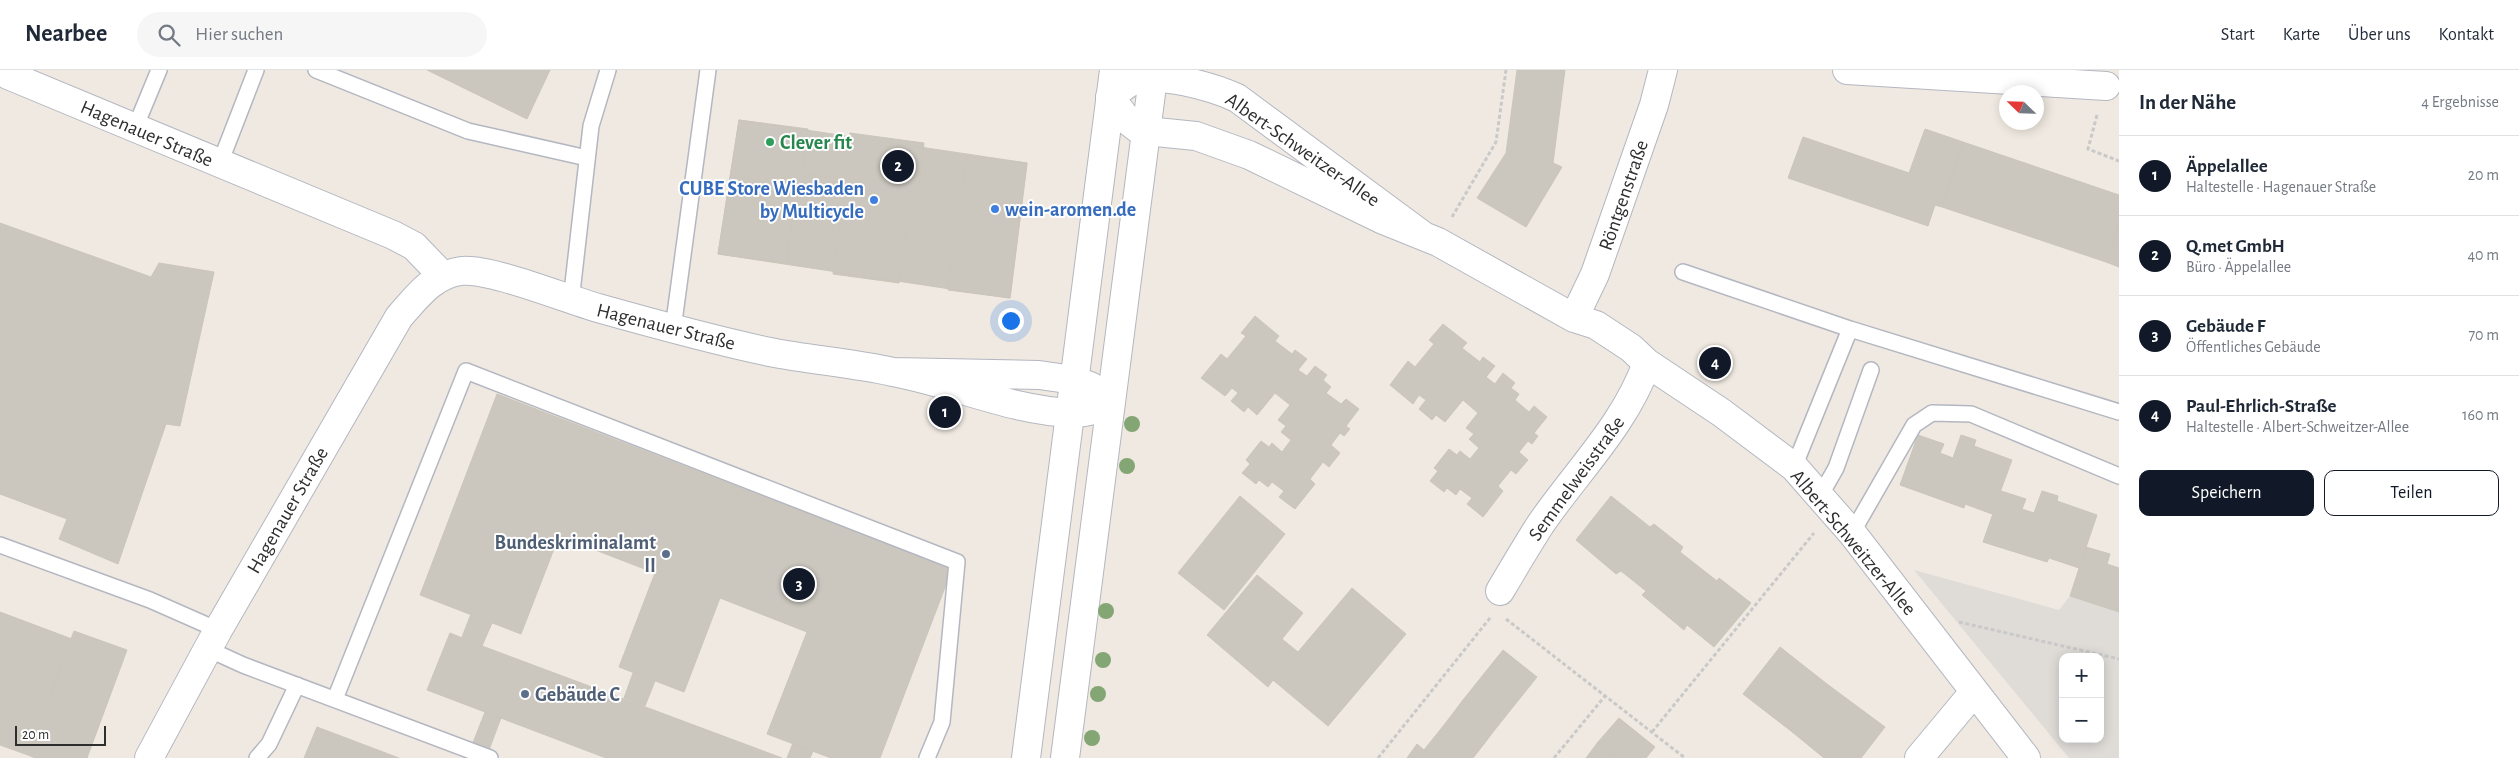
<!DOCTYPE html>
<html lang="de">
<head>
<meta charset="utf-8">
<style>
	:root { --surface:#fff; --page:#f6f6f7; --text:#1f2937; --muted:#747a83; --line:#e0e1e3; --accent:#111827 }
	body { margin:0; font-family:"Alegreya Sans",sans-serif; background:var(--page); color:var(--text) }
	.controls { position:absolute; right:15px; bottom:15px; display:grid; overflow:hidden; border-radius:10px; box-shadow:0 2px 12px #0003 }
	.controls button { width:45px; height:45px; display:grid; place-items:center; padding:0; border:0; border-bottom:1px solid var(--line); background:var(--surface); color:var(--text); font:25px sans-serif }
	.compass { position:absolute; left:1999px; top:15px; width:45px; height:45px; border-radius:50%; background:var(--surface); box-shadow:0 2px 12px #0003; rotate:293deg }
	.scale { position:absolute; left:15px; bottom:12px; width:91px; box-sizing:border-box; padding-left:5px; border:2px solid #2e2e2e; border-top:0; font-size:14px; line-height:18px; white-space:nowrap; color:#2e2e2e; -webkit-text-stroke:4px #fff; paint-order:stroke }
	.you { position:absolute; left:1010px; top:250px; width:18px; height:18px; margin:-12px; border:4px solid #fff; border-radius:50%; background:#1a73e8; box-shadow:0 0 0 8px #1a73e833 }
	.badge { display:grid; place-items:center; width:32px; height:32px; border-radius:50%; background:var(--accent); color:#fff; font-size:16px; font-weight:700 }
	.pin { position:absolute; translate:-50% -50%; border:2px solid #fff; box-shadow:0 1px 5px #0006 }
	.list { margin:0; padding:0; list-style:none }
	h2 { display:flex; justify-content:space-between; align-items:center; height:65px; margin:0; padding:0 20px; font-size:21px }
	h2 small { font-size:16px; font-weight:400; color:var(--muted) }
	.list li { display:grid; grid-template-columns:32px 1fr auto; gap:15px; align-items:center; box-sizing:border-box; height:80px; padding:0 20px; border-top:1px solid var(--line) }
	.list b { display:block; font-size:19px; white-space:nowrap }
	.list p { margin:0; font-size:16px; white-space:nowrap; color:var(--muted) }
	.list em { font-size:16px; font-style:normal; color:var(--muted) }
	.actions { display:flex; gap:10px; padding:15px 20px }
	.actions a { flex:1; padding:11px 0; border:1px solid var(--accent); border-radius:10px; text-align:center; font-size:18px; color:var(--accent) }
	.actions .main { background:var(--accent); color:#fff }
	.icon { flex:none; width:28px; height:28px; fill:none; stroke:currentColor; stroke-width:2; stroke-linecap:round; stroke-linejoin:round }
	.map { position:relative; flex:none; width:2119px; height:688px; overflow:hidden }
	header { display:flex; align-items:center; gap:30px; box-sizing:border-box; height:70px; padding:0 25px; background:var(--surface); border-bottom:1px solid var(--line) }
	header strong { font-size:24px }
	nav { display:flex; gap:28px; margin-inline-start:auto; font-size:18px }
	.search { width:350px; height:45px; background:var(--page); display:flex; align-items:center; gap:12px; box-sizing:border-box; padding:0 18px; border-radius:28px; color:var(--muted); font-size:19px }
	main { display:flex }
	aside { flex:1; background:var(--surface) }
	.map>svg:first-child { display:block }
	.plaza { fill:#dfdcd8; fill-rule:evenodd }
	.building { fill:#cbc7bf; stroke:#cbc5ba }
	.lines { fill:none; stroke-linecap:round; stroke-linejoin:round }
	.service-casing { stroke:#b4b7c1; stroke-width:18 }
	.minor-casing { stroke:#b4b7c1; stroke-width:30 }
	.tertiary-casing { stroke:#b4b7c1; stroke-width:30 }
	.secondary-casing { stroke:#b4b7c1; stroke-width:30 }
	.path { stroke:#c9c9c9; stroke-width:3; stroke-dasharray:4 2.5; stroke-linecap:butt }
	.service { stroke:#fff; stroke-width:15 }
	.minor { stroke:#fff; stroke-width:28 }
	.tertiary { stroke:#fff; stroke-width:28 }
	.secondary { stroke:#fff; stroke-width:28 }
	.tree { fill:#84a574 }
	.leisure-dot { fill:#2e9e5b; stroke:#fff; stroke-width:2 }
	.shop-dot { fill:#3f7fe0; stroke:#fff; stroke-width:2 }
	.service-dot { fill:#5c6f8a; stroke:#fff; stroke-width:2 }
	.labels { text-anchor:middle; stroke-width:4; stroke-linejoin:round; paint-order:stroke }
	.street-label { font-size:20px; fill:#2e2e2e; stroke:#fff }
	.leisure-label { font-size:20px; font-weight:bold; fill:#27864d; stroke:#fff; text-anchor:start }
	.shop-label { font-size:20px; font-weight:bold; fill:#366cbe; stroke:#fff; text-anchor:end }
	.service-label { font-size:20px; font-weight:bold; fill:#4e5e75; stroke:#fff; text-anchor:end }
</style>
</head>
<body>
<header>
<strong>Nearbee</strong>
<div class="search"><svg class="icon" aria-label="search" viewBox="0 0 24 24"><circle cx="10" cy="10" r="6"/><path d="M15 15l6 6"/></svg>Hier suchen</div>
<nav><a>Start</a><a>Karte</a><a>Über uns</a><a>Kontakt</a></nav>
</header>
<main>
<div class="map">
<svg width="2119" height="688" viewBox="0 0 2119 688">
	<rect width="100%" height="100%" fill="#efe9e1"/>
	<!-- plaza -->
	<path class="plaza" d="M1914,500L2059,540L2070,526L2119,542V688H2069ZM2063,587H2100V669H2063Z"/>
	<!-- building -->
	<path class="building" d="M427,0H550L527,49Z
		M1517,0H1565L1553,93L1562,97L1526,157L1477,128L1506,83Z
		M739,50L808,59L802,104L845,109L850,63L924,73L919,115L962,121L967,86L1027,93L1010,228L948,220L955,167L906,160L899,213L833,204L841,148L793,142L787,193L718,184Z
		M739,50L1027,93L1010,228L718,184Z
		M1925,59L1963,72L1942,137L1935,135L1928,156L1788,108L1803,67L1909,103Z
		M1963,72L2119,125V154L2106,192L1942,137Z
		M0,153L151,207L159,193L214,202L180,356L166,354L118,494L59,469L67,449L0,424Z
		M2119,154V197L2106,192Z
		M1255,246L1279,266L1275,271L1292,284L1295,280L1307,289L1298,300L1307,306L1315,296L1327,305L1323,310L1331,317L1326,323L1341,334L1346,329L1359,339L1346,356L1350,359L1344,366L1340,363L1331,375L1340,383L1329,397L1323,392L1310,409L1315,414L1295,439L1279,427L1284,421L1272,412L1268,417L1259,410L1256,414L1242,403L1250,394L1246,390L1261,371L1269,377L1272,373L1282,382L1291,370L1281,362L1286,356L1278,350L1290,335L1275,323L1257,345L1248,337L1244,342L1231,331L1238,323L1232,318L1225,326L1201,308L1221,284L1227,289L1246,266L1241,263Z
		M1443,254L1467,273L1462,278L1480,292L1483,287L1495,296L1486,307L1495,314L1503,303L1515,313L1511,318L1519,324L1515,330L1529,342L1534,336L1547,347L1534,363L1538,366L1532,374L1528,371L1519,382L1528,390L1516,404L1511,400L1498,416L1503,421L1483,447L1467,434L1472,428L1460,419L1456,425L1447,418L1444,422L1430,411L1438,401L1434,398L1449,379L1457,385L1460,381L1470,389L1479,378L1469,369L1474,364L1466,358L1478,343L1463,330L1445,352L1436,345L1432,350L1419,339L1426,330L1419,325L1413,334L1390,315L1408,291L1415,297L1434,274L1429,270Z
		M497,324L952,499L880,688H831L767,664L807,562L720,528L684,622L619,597L655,503L559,466L521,564L420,525Z
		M1918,365L1944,374L1940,383L1953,388L1961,365L1976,370L1974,376L2012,390L1992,444L1965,434L1964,438L1900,415Z
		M2001,421L2026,429L2022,439L2034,443L2042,421L2058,426L2057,431L2097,445L2079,498L2049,488L2047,492L1983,472Z
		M1240,426L1285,464L1224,540L1178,503Z
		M1611,426L1650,457L1654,454L1683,477L1680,482L1717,511L1719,508L1751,533L1714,577L1687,555L1684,560L1642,525L1646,521L1621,501L1616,504L1576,470Z
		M2086,477L2110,484L2107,494L2119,498V542L2070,526Z
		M1257,505L1303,543L1282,569L1298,582L1352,518L1406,564L1328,656L1273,610L1268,617L1207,565Z
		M0,542L72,569L28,685L0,675Z
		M471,544L492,553L482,576L462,567Z
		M74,561L127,580L87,688H35L28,685Z
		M450,563L482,576L782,688H606L427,620Z
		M1780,577L1827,614L1791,661L1743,624Z
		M1503,580L1537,607L1517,632L1483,605Z
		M633,603L655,611L645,636L624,628Z
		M1483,605L1517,632L1497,657L1463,630Z
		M1827,614L1885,657L1861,688H1824L1791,661Z
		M1463,630L1497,657L1477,683L1444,655Z
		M485,642L501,648L486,688H467Z
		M1619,648L1655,677L1646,688H1617L1598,672Z
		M1444,655L1477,683L1473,688H1434L1424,680Z
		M317,657L399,688H304Z
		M1598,672L1617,688H1586Z
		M793,673L813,681L810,688H787Z
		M1417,674L1424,680L1434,688H1407Z"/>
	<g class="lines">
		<defs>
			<path id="service" d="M316,0L468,61L587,88
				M135,58L159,0
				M220,93L256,0
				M1683,202L1850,259
				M571,231L591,56L608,0
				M673,259L708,0
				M1794,397L1850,259L2119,342
				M1820,426L1836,398L1871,300
				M1852,463L1914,355L1932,343L1971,344L2119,406
				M0,475L150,530L218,560
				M208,579L243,595L490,688
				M335,629L466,301L957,492L942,652L927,688
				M257,688L269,674L297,615"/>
			<path id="minor" d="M1847,0L2106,16
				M8,5L393,165L414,176L442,205
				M1421,164L1237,28C1213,17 1158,1 1133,11C1124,15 1117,22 1110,27L1128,51L1137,58L1146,61L1196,66L1249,85L1381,149L1438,172L1574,248L1596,255L1631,278L1647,293L1722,343L1794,397L1852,463L2026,688
				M1574,248L1595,204L1654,35L1663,0
				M1500,521C1513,499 1526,477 1540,455C1576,402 1625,355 1647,293
				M1919,688L1974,622"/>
			<path id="tertiary" d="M149,688L218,560L399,247C417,227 432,205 461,201C488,197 566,229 598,238C655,254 712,270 770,282C810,290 852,293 893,302C953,313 1011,341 1073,343C1088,343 1099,339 1111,331L1090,316L1074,310L1039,305L894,302"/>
			<path id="secondary" d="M1026,688L1114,0
				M1065,688L1154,0"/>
		</defs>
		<!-- service casing -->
		<use href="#service" class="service-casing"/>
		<!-- minor casing -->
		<use href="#minor" class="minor-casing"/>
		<!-- tertiary casing -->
		<use href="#tertiary" class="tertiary-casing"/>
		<!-- secondary casing -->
		<use href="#secondary" class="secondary-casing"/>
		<!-- path -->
		<path class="path" d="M2097,45L2088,79L2119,91
			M1452,147L1496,72L1506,0
			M1506,549L1685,688
			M1959,552L2119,589
			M1652,662L1814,463
			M1378,688L1490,548
			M1554,688L1605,626"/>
		<!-- service -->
		<use href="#service" class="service"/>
		<!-- minor -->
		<use href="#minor" class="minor"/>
		<!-- tertiary -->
		<use href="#tertiary" class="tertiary"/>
		<!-- secondary -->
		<use href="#secondary" class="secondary"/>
	</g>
	<!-- trees -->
	<g class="tree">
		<circle cx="1132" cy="354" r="8"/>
		<circle cx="1127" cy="396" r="8"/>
		<circle cx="1106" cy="541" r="8"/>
		<circle cx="1103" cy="590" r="8"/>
		<circle cx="1098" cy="624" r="8"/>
		<circle cx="1092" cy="668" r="8"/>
	</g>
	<!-- markers -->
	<circle class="leisure-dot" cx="770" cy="72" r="5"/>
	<g class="shop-dot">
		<circle cx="874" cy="130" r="5"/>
		<circle cx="995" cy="139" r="5"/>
	</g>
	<g class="service-dot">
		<circle cx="666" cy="484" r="5"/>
		<circle cx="525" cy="624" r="5"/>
	</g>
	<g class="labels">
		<!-- street labels -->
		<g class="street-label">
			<text transform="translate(147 63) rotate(23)" y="7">Hagenauer Straße</text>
			<text transform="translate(1303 79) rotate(35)" y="7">Albert-Schweitzer-Allee</text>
			<text transform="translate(1623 125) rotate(-71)" y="7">Röntgenstraße</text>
			<text transform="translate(666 256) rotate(14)" y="7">Hagenauer Straße</text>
			<text transform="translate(1576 408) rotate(-54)" y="7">Semmelweisstraße</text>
			<text transform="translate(287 440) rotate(-60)" y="7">Hagenauer Straße</text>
			<text transform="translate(1854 472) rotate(50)" y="7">Albert-Schweitzer-Allee</text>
		</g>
		<!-- leisure labels -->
		<g class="leisure-label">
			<text x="780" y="79">Clever fit</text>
		</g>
		<!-- shop labels -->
		<g class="shop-label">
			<text x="864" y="125">CUBE Store Wiesbaden<tspan x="864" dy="23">by Multicycle</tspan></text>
			<text x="1005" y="146" text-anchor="start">wein-aromen.de</text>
		</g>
		<!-- service labels -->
		<g class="service-label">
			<text x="656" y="479">Bundeskriminalamt<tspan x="656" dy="23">II</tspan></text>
			<text x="535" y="631" text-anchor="start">Gebäude C</text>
		</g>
	</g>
</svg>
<div class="controls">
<button>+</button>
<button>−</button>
</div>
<svg class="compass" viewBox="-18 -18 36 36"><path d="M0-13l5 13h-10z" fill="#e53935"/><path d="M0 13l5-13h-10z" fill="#747a83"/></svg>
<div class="scale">20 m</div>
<div class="you"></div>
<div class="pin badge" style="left:945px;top:342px">1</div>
<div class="pin badge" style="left:898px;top:96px">2</div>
<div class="pin badge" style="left:799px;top:514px">3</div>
<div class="pin badge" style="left:1715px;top:293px">4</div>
</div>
<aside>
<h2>In der Nähe<small>4 Ergebnisse</small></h2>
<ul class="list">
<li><span class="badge">1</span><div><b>Äppelallee</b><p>Haltestelle · Hagenauer Straße</p></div><em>20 m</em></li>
<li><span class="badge">2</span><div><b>Q.met GmbH</b><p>Büro · Äppelallee</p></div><em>40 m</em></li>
<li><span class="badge">3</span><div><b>Gebäude F</b><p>Öffentliches Gebäude</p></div><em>70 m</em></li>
<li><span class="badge">4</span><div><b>Paul-Ehrlich-Straße</b><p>Haltestelle · Albert-Schweitzer-Allee</p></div><em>160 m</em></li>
</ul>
<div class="actions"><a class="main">Speichern</a><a>Teilen</a></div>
</aside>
</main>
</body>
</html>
